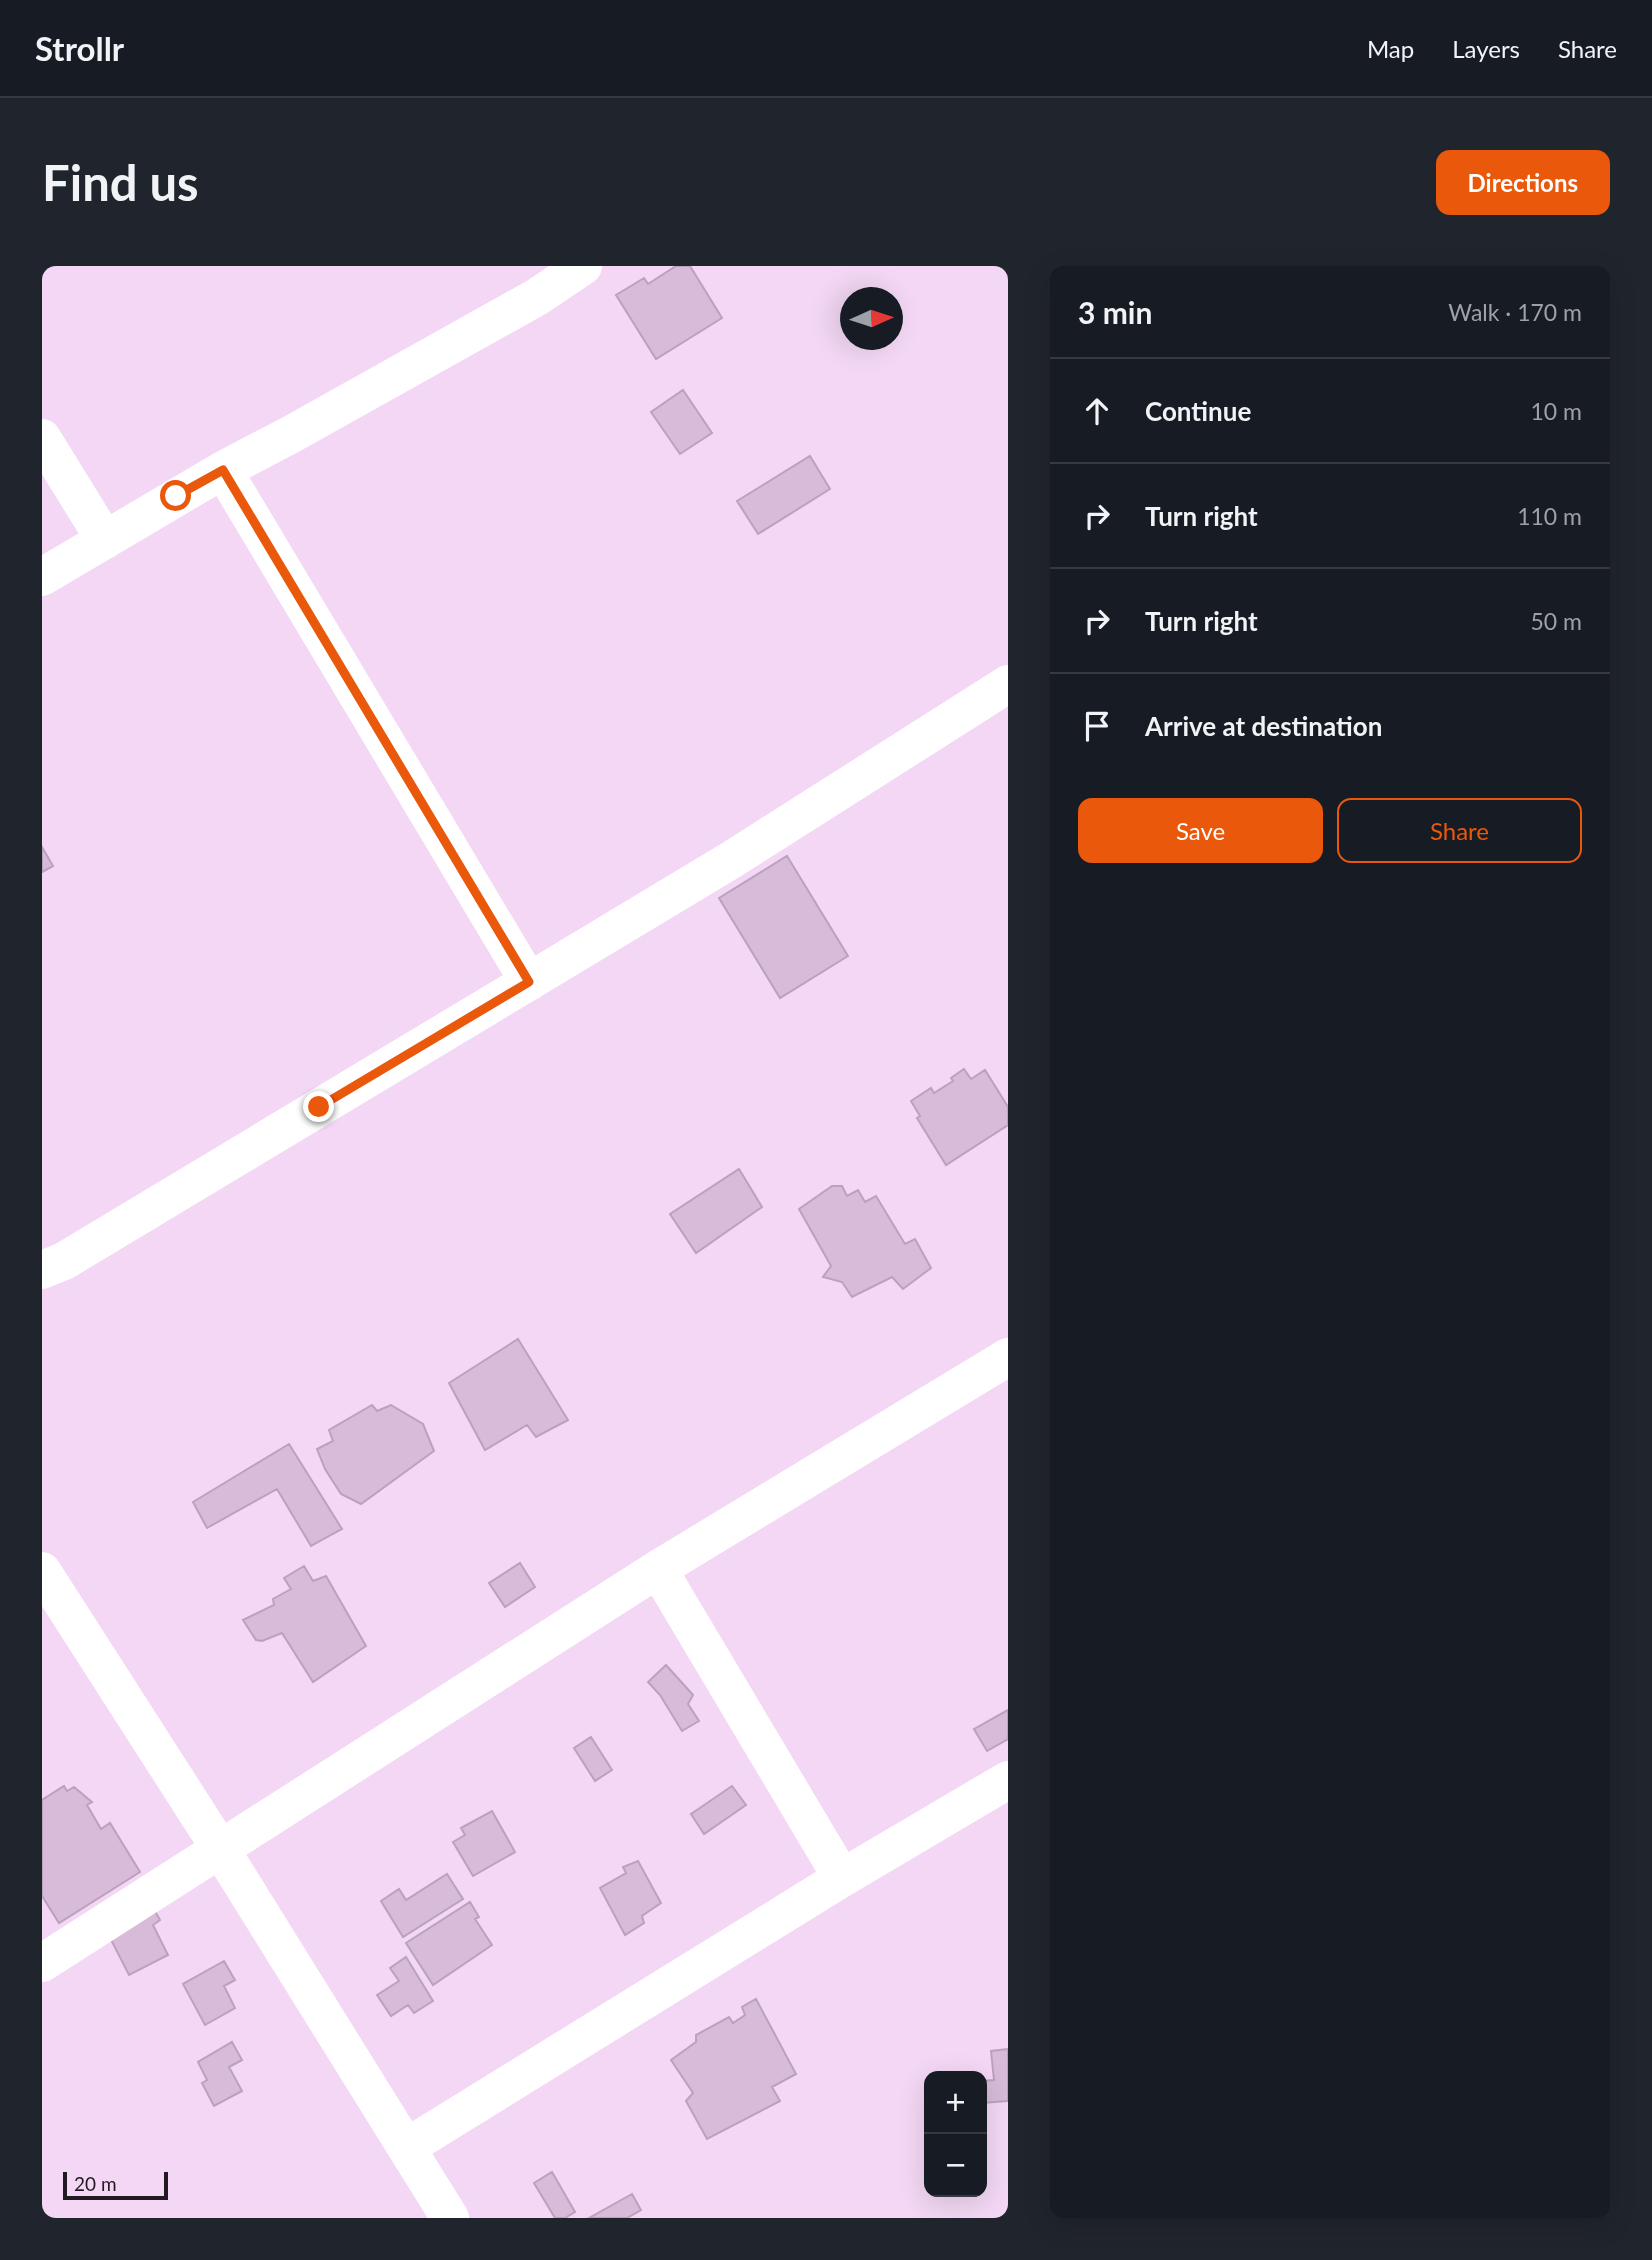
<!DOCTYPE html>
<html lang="en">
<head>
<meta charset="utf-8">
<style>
	:root { --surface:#171b24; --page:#20242c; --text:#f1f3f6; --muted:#9ea1a6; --line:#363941; --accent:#ea580c }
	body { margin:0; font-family:Lato,sans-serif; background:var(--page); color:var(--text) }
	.controls { position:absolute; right:21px; bottom:21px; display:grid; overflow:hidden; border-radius:14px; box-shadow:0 7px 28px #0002 }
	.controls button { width:63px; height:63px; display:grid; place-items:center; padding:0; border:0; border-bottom:2px solid var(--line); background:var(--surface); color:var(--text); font:35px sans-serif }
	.compass { position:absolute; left:798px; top:21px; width:63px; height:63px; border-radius:50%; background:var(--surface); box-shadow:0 7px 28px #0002; rotate:87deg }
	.scale { position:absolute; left:21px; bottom:18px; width:105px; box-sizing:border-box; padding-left:7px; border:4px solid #231923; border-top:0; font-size:19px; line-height:24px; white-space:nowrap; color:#231923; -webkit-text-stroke:5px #f3d7f4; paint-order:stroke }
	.stop { position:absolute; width:21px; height:21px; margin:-16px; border:5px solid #ea580c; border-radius:50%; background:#fff }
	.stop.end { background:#ea580c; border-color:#fff; box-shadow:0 2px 7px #0008 }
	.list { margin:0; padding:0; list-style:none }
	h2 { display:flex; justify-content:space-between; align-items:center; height:91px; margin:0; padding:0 28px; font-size:30px }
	h2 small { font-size:23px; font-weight:400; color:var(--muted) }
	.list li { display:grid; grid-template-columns:46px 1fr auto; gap:21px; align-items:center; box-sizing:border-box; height:105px; padding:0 28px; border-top:2px solid var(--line) }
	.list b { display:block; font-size:26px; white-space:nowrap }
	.list em { font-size:23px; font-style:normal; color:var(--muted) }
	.actions { display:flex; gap:14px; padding:21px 28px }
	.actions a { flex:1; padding:16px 0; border:2px solid var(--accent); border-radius:14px; text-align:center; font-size:24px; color:var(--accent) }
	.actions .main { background:var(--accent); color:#fff }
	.icon { flex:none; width:38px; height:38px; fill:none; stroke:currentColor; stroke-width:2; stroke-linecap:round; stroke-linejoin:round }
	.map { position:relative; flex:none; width:966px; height:1952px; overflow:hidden; border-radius:14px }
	header { display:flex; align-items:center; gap:42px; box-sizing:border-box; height:98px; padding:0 35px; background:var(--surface); border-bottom:2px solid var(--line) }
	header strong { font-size:33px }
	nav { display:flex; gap:38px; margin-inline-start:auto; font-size:24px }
	.intro { display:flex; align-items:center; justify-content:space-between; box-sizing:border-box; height:168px; padding:0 42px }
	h1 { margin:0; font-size:49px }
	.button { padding:18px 32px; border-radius:14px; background:var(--accent); color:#fff; font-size:24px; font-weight:700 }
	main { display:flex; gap:42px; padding:0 42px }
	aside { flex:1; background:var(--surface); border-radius:14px; box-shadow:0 7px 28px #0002 }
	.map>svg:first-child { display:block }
	.building { fill:#d7bbd8; stroke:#bca1bd; stroke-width:2 }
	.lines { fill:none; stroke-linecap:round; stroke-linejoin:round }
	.minor { stroke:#fff; stroke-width:38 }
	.route { stroke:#ea580c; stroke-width:9 }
</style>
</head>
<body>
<header>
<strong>Strollr</strong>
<nav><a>Map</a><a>Layers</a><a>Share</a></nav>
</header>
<div class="intro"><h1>Find us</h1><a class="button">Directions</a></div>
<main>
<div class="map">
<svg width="966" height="1952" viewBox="0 0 966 1952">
	<rect width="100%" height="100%" fill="#f3d7f4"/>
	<!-- building -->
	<path class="building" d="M634,0H648L680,52L614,93L574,29L602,12L606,18Z
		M641,124L670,167L638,188L609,146Z
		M768,190L788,223L716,268L695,235Z
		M0,581L11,600L0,606Z
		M745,590L806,690L738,732L677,632Z
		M922,803L929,813L943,804L966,841V859L904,899L875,852L878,850L869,835L889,822L892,827L911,815L909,812Z
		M697,903L720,941L654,987L628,948Z
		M790,920H800L805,930L816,924L823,936L834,930L863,978L873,973L889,1002L861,1023L850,1011L810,1031L800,1016L781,1011L789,1000L757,943Z
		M476,1073L526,1154L494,1171L485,1159L443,1184L407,1117Z
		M330,1139L335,1145L349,1139L381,1158L392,1185L319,1238L299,1228L283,1203L275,1183L291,1175L287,1164Z
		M247,1178L300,1263L269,1280L235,1223L165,1262L151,1236Z
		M478,1297L493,1321L463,1341L447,1317Z
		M262,1300L271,1315L284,1310L324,1380L271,1416L240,1367L220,1375L214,1374L201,1354L232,1339L231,1333L249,1323L242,1312Z
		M624,1399L651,1429L646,1438L657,1455L640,1465L618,1429L606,1416Z
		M966,1444V1473L945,1485L932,1463Z
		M549,1471L570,1504L553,1515L532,1482Z
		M22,1520L25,1525L32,1521L50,1536L45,1539L59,1563L68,1557L98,1606L17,1657L0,1630V1534Z
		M690,1520L704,1539L662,1568L649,1548Z
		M450,1545L473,1586L431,1610L411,1576L423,1569L419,1562Z
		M596,1595L619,1637L600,1650L602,1657L583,1669L558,1622L584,1607L581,1601Z
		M405,1608L421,1633L361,1671L339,1635L357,1623L364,1634Z
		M428,1636L437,1651L433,1653L450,1679L391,1719L364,1677Z
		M110,1640L118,1654L111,1659L126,1689L87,1709L64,1664Z
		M364,1691L391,1735L372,1747L366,1739L349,1750L335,1729L357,1715L348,1702Z
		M182,1695L193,1714L182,1720L193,1742L163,1759L141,1718Z
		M714,1733L754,1808L730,1821L738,1835L665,1873L644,1835L651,1827L629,1794L654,1776V1769L687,1751L691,1757L703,1749L700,1741Z
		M190,1776L200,1794L187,1801L200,1825L172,1840L160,1817L165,1814L156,1796Z
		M966,1783V1835L940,1837V1815L952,1814L949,1785Z
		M510,1906L533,1946L523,1952H513L492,1917Z
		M590,1928L599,1944L585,1952H547Z"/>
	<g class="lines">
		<!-- minor -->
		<path class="minor" d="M0,172L63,274
			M181,204L487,716
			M0,311L181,204L248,169L495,31L541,0
			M0,1004L22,995L689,594L966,418
			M616,1303L800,1612
			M0,1305L179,1584L408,1952
			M0,1697L616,1303L966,1091
			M365,1881L800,1612L966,1514"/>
	</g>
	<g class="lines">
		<!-- route -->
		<path class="route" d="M134,230L181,204L487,716L277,841"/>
	</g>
</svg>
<div class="controls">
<button>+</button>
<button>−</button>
</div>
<svg class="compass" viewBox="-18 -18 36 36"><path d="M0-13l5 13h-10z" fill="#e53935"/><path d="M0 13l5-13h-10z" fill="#9ea1a6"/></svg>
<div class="scale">20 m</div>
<div class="stop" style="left:134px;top:230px"></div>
<div class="stop end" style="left:277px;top:841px"></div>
</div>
<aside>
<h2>3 min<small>Walk · 170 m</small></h2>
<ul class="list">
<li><svg class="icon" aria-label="ahead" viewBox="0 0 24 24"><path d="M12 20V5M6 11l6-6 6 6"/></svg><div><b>Continue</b></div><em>10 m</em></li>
<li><svg class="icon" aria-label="right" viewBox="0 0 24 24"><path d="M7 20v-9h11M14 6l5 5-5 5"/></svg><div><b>Turn right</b></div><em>110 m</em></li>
<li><svg class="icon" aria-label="right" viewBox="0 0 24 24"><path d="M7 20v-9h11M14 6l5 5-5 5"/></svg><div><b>Turn right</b></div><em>50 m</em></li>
<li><svg class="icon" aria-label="arrive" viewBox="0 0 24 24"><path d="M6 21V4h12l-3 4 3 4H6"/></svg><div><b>Arrive at destination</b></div></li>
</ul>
<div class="actions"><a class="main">Save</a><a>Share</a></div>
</aside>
</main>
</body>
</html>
